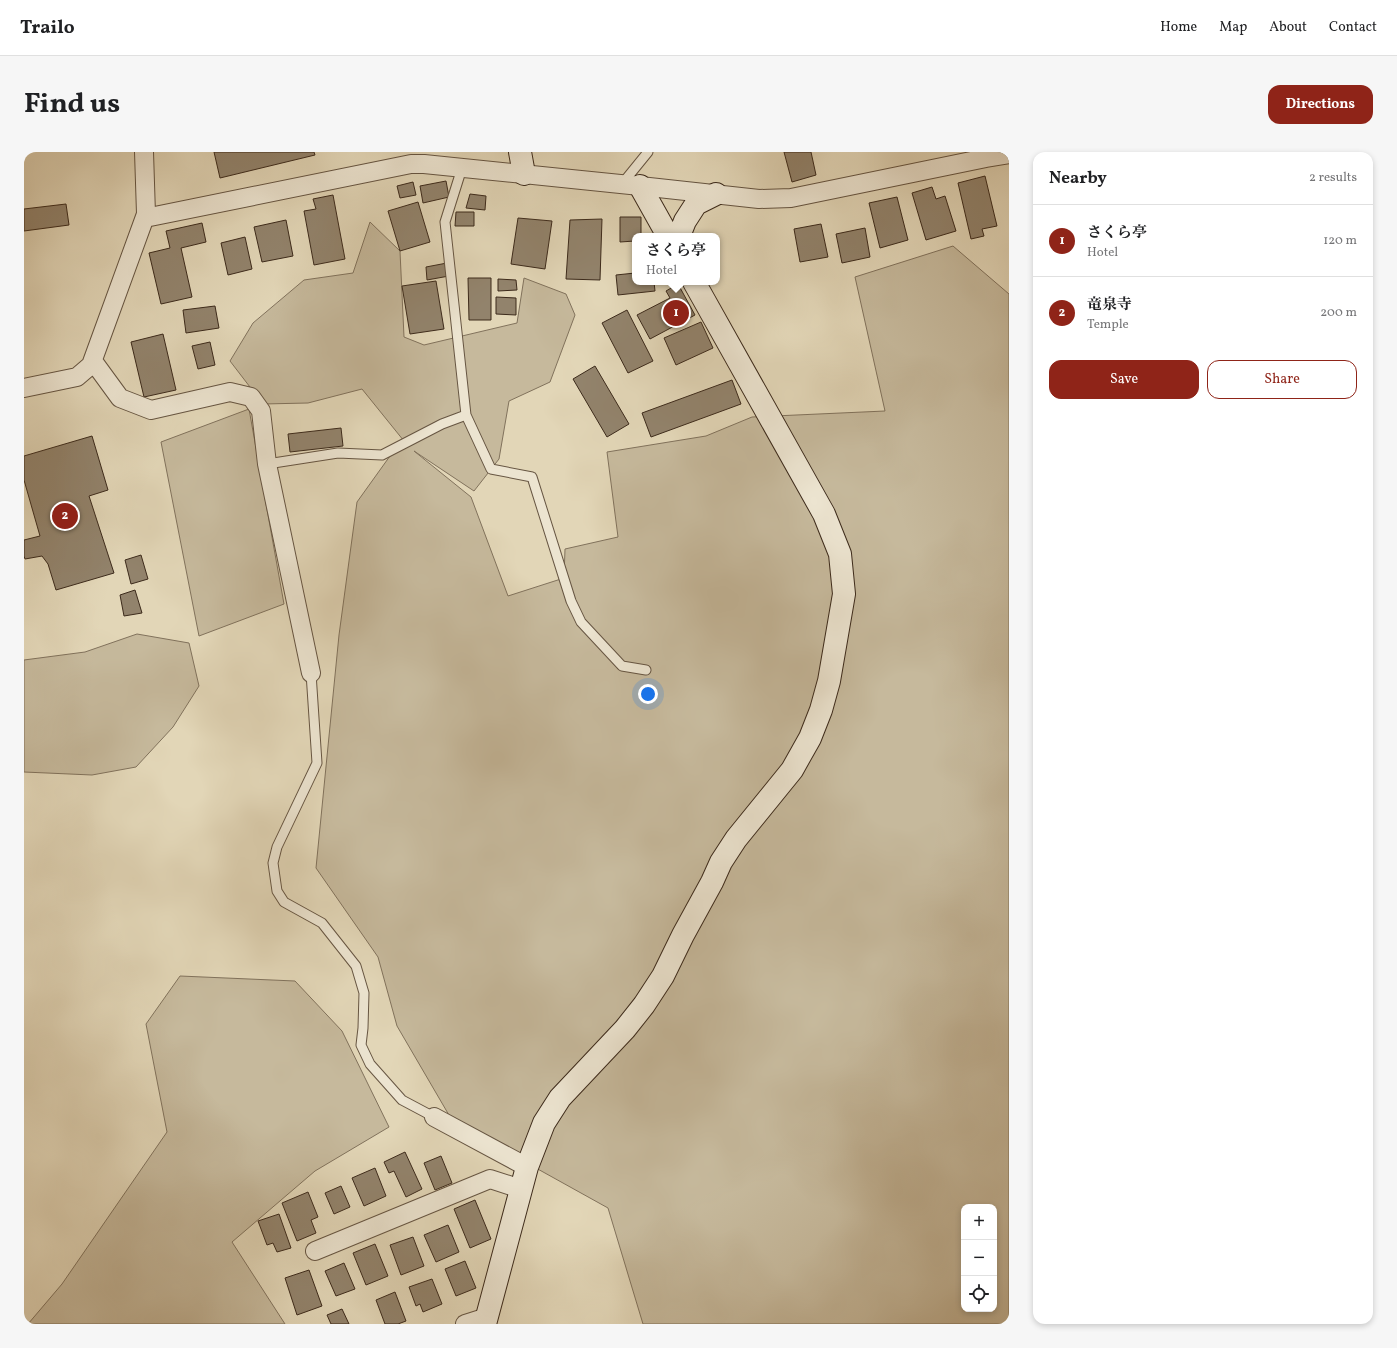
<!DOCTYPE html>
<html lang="en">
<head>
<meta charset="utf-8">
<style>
	:root { --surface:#fff; --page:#f6f6f6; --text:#202124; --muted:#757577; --line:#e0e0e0; --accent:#8f2418 }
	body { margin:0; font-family:Vollkorn,"Noto Serif JP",serif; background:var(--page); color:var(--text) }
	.controls { position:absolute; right:12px; bottom:12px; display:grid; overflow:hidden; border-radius:8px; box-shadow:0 2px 6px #0003 }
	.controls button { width:36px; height:36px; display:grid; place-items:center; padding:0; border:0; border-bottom:1px solid var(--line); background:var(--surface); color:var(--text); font:20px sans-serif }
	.you { position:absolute; left:624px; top:542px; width:14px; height:14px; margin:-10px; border:3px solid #fff; border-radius:50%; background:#1a73e8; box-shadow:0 0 0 6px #1a73e833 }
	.badge { display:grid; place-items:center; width:26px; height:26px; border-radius:50%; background:var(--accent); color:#fff; font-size:13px; font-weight:700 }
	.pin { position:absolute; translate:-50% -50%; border:2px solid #fff; box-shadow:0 1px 4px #0006 }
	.popup { position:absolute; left:608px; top:81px; width:88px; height:52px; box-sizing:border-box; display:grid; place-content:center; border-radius:8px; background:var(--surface); filter:drop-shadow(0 1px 3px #0005); font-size:13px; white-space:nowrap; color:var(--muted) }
	.popup b { font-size:15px; color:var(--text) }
	.popup::after { content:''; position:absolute; left:50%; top:100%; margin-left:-8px; border:8px solid transparent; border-top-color:var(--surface) }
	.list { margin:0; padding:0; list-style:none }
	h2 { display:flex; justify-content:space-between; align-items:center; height:52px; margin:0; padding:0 16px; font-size:17px }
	h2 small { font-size:13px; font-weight:400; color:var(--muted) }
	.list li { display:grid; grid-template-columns:26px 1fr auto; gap:12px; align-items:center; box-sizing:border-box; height:72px; padding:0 16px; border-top:1px solid var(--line) }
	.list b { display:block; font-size:15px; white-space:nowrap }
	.list p { margin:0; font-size:13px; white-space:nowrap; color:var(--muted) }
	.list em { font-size:13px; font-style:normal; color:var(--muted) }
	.actions { display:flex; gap:8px; padding:12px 16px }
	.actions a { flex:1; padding:9px 0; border:1px solid var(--accent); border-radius:12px; text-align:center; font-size:14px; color:var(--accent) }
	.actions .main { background:var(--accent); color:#fff }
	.icon { flex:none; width:22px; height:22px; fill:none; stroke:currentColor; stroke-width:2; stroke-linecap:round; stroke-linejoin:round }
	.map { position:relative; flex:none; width:985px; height:1172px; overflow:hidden; border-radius:12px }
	header { display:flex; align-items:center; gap:24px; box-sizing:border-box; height:56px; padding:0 20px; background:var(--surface); border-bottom:1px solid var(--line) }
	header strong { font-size:19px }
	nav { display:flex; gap:22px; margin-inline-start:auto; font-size:14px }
	.intro { display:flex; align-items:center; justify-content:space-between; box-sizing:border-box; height:96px; padding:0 24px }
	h1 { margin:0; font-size:28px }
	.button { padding:10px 18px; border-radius:12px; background:var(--accent); color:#fff; font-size:14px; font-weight:700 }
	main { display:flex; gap:24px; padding:0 24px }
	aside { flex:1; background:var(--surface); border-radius:12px; box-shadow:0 2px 6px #0003 }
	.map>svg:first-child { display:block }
	.green { fill:#c6b99c; stroke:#81725c; fill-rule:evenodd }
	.building { fill:#92836c; stroke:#3c2a1b }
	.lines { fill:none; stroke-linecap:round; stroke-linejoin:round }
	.lane-casing { stroke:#665542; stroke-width:11 }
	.street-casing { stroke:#665542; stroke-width:20 }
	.secondary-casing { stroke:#3c2a1b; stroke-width:24 }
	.lane { stroke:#ece4d0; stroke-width:9 }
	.street { stroke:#ece4d0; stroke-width:18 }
	.secondary { stroke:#ece4d0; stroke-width:22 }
</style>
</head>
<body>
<header>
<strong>Trailo</strong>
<nav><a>Home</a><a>Map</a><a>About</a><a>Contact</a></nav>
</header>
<div class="intro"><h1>Find us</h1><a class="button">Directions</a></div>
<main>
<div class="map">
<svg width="985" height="1172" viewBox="0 0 985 1172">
	<rect width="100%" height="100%" fill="#e2d6b7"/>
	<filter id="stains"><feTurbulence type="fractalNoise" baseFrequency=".005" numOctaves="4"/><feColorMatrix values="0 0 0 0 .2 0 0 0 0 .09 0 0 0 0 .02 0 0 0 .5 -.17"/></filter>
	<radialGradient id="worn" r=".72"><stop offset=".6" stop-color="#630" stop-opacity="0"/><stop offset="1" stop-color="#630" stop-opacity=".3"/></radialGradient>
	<!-- green -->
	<path class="green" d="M346,70L376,99L380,185L400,193L493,171L500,126L542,142L551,163L526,230L485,249L475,307L450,339L390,299L447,345L484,444L540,426L541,397L594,385L583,300L682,284L728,265L861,259L831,125L929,94L985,142V1172H619L584,1056L429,970L373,874L354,805L292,716L315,483L333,350L371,297L384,294L338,237L284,251L239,252L206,209L229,171L280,128L329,121ZM940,1055H970V1157H940Z
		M225,257L260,452L175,484L137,290Z
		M113,482L165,491L175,534L149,575L112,615L68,623L0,620V508L61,500Z
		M156,824L271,829L318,879L365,975L291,1019L208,1090L261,1172H4L38,1132L143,980L122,872Z"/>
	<!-- building -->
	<path class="building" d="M190,0H290L291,3L196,26Z
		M760,0H787L792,23L768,30Z
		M961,24L973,74L958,77L960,84L947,87L934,31Z
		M422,29L425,45L399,51L396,34Z
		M389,30L392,43L376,46L373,34Z
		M908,35L912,47L921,44L932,79L902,88L888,41Z
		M446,42L462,44L461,58L442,56Z
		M309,43L321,107L290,113L280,59L292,57L289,47Z
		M873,45L884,88L856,96L845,51Z
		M394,50L406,90L376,99L364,59Z
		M42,52L45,73L0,79V57Z
		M432,60H450V74H431Z
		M596,65H617V84H611V89L596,90Z
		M494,66L528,69L521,117L487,112Z
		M578,67L576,128L542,127L546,68Z
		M262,68L269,104L238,110L230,75Z
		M178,71L182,90L157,96L168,145L137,152L125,101L146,96L142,79Z
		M797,72L804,105L776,110L770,77Z
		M841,76L846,105L818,111L812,82Z
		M221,85L228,117L204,123L197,91Z
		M423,111L425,124L403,128L402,115Z
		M611,121V130H630L631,139L594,143L592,123Z
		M444,126H467V168H445Z
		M474,127L492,128L493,138L474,139Z
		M412,129L420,177L386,182L378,134Z
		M654,132L671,163L626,187L613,163L646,146L642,139Z
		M472,145L492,146V163L472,162Z
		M191,154L195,176L162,181L159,158Z
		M603,158L629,209L604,221L578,171Z
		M677,170L689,196L652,213L640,186Z
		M139,182L152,238L120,245L107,190Z
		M186,190L191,213L174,217L168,194Z
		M571,214L605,272L583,285L549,227Z
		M708,228L717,252L627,285L618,261Z
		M317,276L319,294L266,300L264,282Z
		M68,284L84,338L65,344L90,421L32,438L24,412L18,404L1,407L0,404V388L16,384L0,328V304Z
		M117,403L124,427L107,432L101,408Z
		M111,438L118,461L100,464L96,443Z
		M381,1000L398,1037L382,1045L370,1019L365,1021L360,1010Z
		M417,1004L428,1031L411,1038L400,1011Z
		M351,1016L362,1044L340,1054L328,1026Z
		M317,1034L326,1055L310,1062L301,1041Z
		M284,1040L294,1065L287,1068L292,1081L273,1089L258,1051Z
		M451,1048L467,1087L446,1096L430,1057Z
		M255,1062L267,1096L253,1100L249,1091L243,1093L234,1069Z
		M424,1073L435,1100L412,1110L400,1083Z
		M389,1085L400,1114L377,1123L366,1093Z
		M351,1092L364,1124L342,1133L329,1101Z
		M441,1109L452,1136L432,1144L421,1117Z
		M320,1111L331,1137L312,1144L301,1119Z
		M285,1118L298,1154L273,1163L261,1126Z
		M408,1127L418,1152L399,1160L396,1152L392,1154L385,1135Z
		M371,1140L382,1169L374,1172H361L352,1148Z
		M318,1157L325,1172H307L303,1163Z"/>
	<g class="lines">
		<defs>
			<path id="lane" d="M438,16L421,70L442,263L467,317L508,325L547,449L557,470L598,514L622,518
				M598,32L624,0
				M243,312L314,301L358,303L418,272L442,263
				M287,521L293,611L253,695L249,711L253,739L260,750L298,771L332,814L340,841L339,876L337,893L346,912L378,948L410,965"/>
			<path id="street" d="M121,66L387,12H400L616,34L735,47L767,46L962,6L985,2
				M69,209L96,246L127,258L206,240L227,245L237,259L243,312L287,521
				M0,236L53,225L67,213L122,62L120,0
				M410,965L503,1015
				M291,1099L466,1027L497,1037
				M441,1172L463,1165"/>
			<path id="secondary" d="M496,0L500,22
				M616,34L644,84
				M655,84L661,69L672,52L692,42
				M461,1172L503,1015L520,971L536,946L601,877L620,853L639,824L659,783L688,730L697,710L712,687L768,618L786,586L797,558L805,529L820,442L816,402L800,362L670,130"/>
		</defs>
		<!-- lane casing -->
		<use href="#lane" class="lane-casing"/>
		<!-- street casing -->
		<use href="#street" class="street-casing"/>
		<!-- secondary casing -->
		<use href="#secondary" class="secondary-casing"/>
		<!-- lane -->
		<use href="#lane" class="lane"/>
		<!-- street -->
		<use href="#street" class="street"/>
		<!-- secondary -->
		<use href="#secondary" class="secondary"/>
	</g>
	<rect width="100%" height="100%" filter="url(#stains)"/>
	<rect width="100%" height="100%" fill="url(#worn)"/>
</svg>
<div class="controls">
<button>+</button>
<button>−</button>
<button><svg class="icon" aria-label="locate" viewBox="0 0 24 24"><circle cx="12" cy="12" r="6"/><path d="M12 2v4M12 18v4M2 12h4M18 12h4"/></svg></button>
</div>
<div class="you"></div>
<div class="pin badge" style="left:652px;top:161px">1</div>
<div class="popup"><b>さくら亭</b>Hotel</div>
<div class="pin badge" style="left:41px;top:364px">2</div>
</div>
<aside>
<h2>Nearby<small>2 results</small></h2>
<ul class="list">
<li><span class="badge">1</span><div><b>さくら亭</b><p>Hotel</p></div><em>120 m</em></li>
<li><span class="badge">2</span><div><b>竜泉寺</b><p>Temple</p></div><em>200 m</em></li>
</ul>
<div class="actions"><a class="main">Save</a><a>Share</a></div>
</aside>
</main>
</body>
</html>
